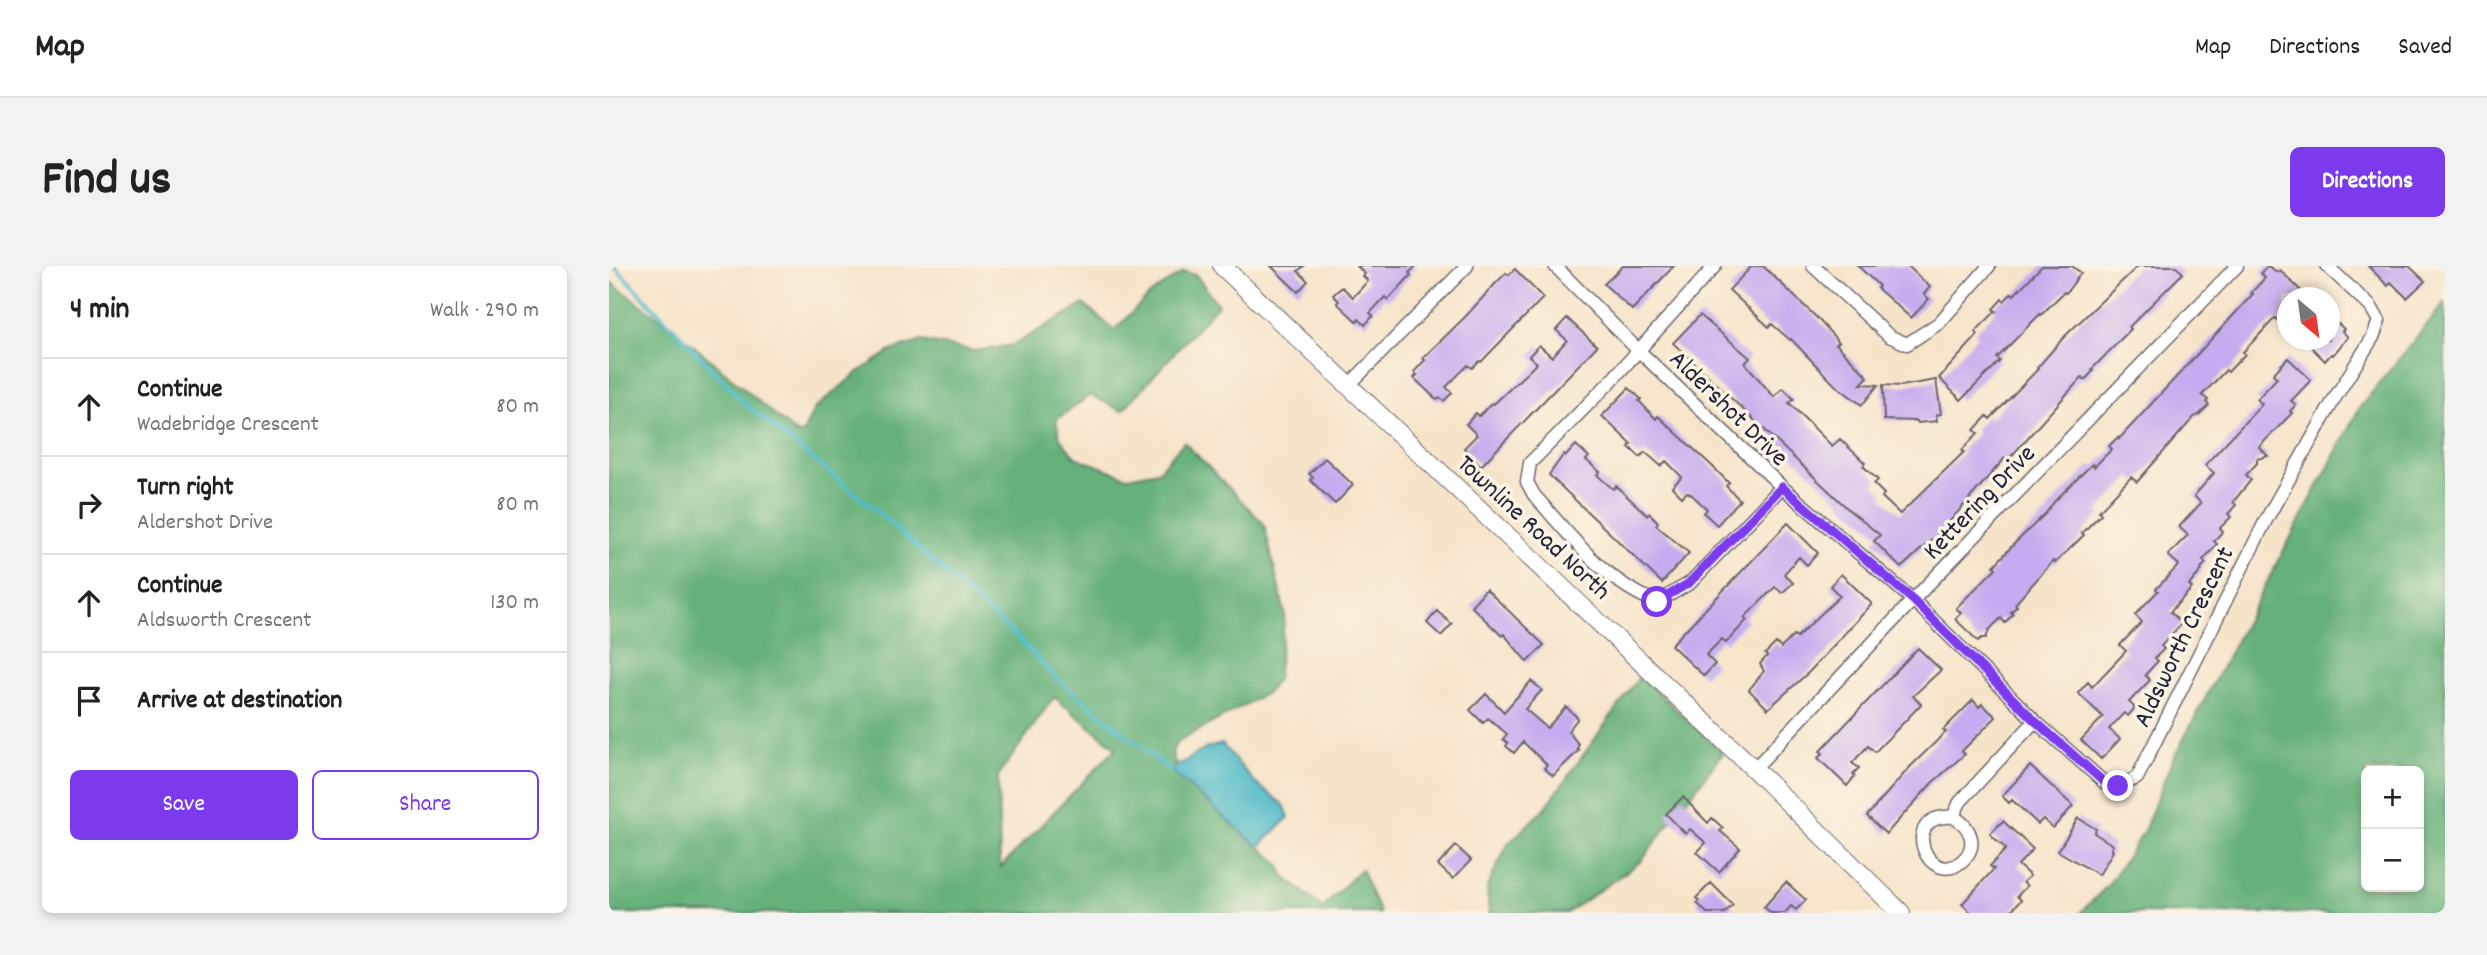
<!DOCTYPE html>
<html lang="en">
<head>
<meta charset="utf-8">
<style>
	:root { --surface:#fff; --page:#f2f2f2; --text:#222; --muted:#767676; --line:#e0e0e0; --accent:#7c3aed }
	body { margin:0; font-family:Dekko,sans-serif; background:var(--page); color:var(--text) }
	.controls { position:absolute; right:21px; bottom:21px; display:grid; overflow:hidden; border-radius:10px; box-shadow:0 4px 10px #0003 }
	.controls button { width:63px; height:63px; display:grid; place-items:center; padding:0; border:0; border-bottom:2px solid var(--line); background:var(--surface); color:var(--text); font:35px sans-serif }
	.compass { position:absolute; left:1668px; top:21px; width:63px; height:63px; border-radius:50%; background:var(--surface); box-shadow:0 4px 10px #0003; rotate:151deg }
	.stop { position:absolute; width:21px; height:21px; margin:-16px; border:5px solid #7c3aed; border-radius:50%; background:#fff }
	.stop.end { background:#7c3aed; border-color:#fff; box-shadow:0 2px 7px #0008 }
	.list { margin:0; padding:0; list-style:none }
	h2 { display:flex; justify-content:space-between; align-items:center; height:91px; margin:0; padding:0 28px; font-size:30px }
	h2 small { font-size:23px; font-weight:400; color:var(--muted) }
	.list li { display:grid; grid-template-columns:46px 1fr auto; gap:21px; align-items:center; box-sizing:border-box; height:98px; padding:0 28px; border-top:2px solid var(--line) }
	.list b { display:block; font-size:26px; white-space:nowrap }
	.list p { margin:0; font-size:23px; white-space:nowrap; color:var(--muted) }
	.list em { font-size:23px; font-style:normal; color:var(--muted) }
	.actions { display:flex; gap:14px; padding:21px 28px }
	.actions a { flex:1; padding:16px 0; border:2px solid var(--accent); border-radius:10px; text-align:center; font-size:24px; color:var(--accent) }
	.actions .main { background:var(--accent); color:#fff }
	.icon { flex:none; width:38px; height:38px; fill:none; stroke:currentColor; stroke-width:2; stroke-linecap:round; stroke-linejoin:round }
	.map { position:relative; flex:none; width:1836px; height:647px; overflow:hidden; border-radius:10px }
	header { display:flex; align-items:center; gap:42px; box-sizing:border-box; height:98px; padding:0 35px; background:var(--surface); border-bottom:2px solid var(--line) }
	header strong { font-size:33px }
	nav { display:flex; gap:38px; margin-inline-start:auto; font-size:24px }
	.intro { display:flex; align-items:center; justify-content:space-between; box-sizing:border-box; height:168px; padding:0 42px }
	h1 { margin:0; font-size:49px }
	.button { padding:18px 32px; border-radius:10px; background:var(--accent); color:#fff; font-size:24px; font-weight:700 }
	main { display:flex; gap:42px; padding:0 42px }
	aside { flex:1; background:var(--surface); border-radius:10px; box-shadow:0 4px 10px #0003 }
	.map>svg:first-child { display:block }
	.forest { fill:#66b179; stroke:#446a5a; stroke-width:2; fill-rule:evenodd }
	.water { fill:#4dbac7; stroke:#386e81; stroke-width:2 }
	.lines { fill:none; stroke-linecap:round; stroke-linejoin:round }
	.stream { stroke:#4dbac7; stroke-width:4.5 }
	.building { fill:#c5abef }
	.street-casing { stroke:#6c666d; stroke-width:15 }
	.secondary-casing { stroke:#6c666d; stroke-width:20 }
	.street { stroke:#fff; stroke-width:12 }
	.secondary { stroke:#fff; stroke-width:18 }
	.route { stroke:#7c3aed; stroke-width:9 }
	.labels { text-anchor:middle; stroke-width:7; stroke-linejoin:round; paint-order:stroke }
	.street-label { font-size:26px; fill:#22223b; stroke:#fcf5e5 }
</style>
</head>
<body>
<header>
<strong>Map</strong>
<nav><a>Map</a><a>Directions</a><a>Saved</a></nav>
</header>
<div class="intro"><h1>Find us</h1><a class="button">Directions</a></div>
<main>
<aside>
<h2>4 min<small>Walk · 290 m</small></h2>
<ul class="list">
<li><svg class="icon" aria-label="ahead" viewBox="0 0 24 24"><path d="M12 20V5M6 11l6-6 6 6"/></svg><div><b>Continue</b><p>Wadebridge Crescent</p></div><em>80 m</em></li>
<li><svg class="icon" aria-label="right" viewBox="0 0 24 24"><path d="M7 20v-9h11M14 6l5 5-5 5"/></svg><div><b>Turn right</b><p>Aldershot Drive</p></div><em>80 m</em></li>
<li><svg class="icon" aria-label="ahead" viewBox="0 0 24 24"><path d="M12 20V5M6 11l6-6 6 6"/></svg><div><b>Continue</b><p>Aldsworth Crescent</p></div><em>130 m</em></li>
<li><svg class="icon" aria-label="arrive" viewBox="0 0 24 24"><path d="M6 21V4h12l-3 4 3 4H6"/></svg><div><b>Arrive at destination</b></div></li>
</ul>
<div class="actions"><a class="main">Save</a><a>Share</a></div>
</aside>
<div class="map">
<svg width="1836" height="647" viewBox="0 0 1836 647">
	<rect width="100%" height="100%" fill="#fcf5e5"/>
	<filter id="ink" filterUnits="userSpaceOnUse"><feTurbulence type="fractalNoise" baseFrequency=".0143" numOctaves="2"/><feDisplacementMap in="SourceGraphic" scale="14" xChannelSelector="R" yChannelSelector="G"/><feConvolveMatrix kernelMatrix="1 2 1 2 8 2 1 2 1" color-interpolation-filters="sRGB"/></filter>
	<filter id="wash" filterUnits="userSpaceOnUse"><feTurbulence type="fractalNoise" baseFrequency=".00686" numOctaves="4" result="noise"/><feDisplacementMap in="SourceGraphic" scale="28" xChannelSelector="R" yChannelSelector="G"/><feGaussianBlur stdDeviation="1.57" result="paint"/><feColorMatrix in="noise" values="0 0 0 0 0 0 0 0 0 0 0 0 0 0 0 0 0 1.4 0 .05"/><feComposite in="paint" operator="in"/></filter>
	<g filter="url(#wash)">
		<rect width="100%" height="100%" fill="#f6e4c9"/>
		<!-- forest -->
		<path class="forest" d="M574,6L587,9L609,39L513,145L481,129L447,154L451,172L466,191L518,211L549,205L575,176L655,258L676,348L668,413L659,426L567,477L563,486L567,500L562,504L669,597L677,612L714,642L752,603L771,647H0V15L70,67L188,168L194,167L205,143L248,107L282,85L313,75L366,85L404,79L475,38L505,64L543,27ZM445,431L507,482L391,602L389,510Z
			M1836,36V647H1471L1500,618L1535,565L1563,495L1751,141ZM1810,505V621H1757V505Z
			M1031,410L1114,487L1031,596L958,647H880L878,621L899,578L937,541Z"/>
		<!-- water -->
		<path class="water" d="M613,478L646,517L675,539L680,551L650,581L561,504L598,482Z"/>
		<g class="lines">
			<!-- stream -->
			<path class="stream" d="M5,0L134,136L269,246L410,373L448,413L561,504"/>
		</g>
		<g id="blocks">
			<!-- building -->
			<path class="building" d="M662,0H695L689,5L699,15L689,26Z
				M748,0H807L800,7L802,9L779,34L776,31L761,47L764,50L756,59L750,53L748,56L728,37L730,35L724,29L733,21L744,31L759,15L754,10L756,8Z
				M1014,0H1065L1023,44L995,18Z
				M1143,0H1154L1208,52L1230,76L1227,78L1259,111L1252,118L1269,119L1253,139L1226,119L1182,73L1181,74L1163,58L1160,61L1120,24Z
				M1249,0H1299L1321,21L1315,28L1320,33L1302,52L1268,22L1270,20Z
				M1433,0H1463L1472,7L1457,27L1455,26L1432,49L1431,48L1388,92L1391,95L1352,134L1330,112L1369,69L1366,66L1387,45L1384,43L1393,33L1395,35L1403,27L1405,29Z
				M1529,0H1566L1574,7L1520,61L1522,63L1483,103L1484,105L1476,114L1473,111L1398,195L1396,192L1334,263L1292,302L1265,275L1271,269L1240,244L1064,77L1091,49L1141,92L1136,97L1165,131L1174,122L1185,133L1180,137L1223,180L1231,173L1256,197L1254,200L1269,214L1265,218L1275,228L1273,231L1291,248L1355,186L1353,184L1369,167L1365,164L1378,150L1381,153L1429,103L1428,102L1455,71Z
				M1659,0L1668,6L1671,4L1699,32H1678V64L1666,52L1634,86L1636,88L1619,106L1617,104L1593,129L1599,134L1597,136L1600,139L1590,149L1585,151L1528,216L1522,211L1490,245L1492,248L1473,267L1475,269L1446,297L1444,295L1429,312L1406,338L1408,340L1402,346L1404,348L1396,357L1392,352L1380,364L1377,372H1373L1369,375L1346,353L1352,347L1347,342L1387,302L1385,300L1405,278L1437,247L1445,236L1483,198L1485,201L1503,183L1500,180L1509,171L1510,173L1644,28L1642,27L1656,12L1652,7Z
				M1759,0H1800L1816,15L1798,32L1782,16L1779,20Z
				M906,3L934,32L872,96L870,95L863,102L859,99L837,121L843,127L835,135L831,132L828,134L805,112L808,109L805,106L816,94L814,92L856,51L887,17L897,7L900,9Z
				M958,52L988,80L872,200L855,182L868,169L857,158L867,147L870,150L883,137L885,138L928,97L920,90L930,79L943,91L958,74L947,64Z
				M1720,54L1724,57L1726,55L1735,63L1733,65L1739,71L1724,89L1722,88L1716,95L1702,81L1703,79L1697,74H1720Z
				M1679,92L1702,114L1682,135L1687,139L1681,145L1683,147L1650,181L1659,190L1648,193V197L1637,209L1642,214L1624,236L1627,239L1619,248L1622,251L1611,262L1614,265L1605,275L1608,278L1594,294L1597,297L1592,302L1593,304L1580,319L1583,322L1561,346L1573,357L1552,380L1555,383L1546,392L1549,395L1536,409L1541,414L1520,436L1526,442L1519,450L1515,447L1500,463L1511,473L1492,493L1472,474L1494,451L1469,427L1479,416L1483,421L1517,385L1511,379L1533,356L1526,349L1549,325L1547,323L1570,299L1559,289L1579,269L1570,261L1592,237L1585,230L1605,207L1596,199L1653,138L1648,133L1668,112L1664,108Z
				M1327,114L1332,148L1327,149L1328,155L1309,157L1308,155L1275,154L1274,119L1292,120Z
				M1020,122L1032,133L1030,135L1047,153L1049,150L1102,199L1120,217L1117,220L1131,234L1108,259L1095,247L1098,243L1082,228L1078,226L1073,231L1063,221L1073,211L1057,195L1052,200L1036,186L1031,191L1020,181L1022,178L993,150Z
				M967,179L980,191L977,194L991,206L988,209L1004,223L1007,220L1038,249L1040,247L1049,256L1047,259L1080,287L1053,317L940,209L955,188L957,190Z
				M716,192L744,219L726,238L701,214L704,211L700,208Z
				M1179,257L1209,287L1198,299L1190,291L1175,308L1184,317L1173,327L1166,321L1135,352L1138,354L1117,377L1113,373L1097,389L1106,398L1095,410L1062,379Z
				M1232,308L1263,338L1201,405L1159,443L1140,424L1155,405L1151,398L1158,390L1156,388L1167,377L1172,382L1185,369L1188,371L1231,330L1221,320Z
				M877,323L935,379L918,396L895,368L893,370L862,340Z
				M828,345L843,358L832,370L818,357Z
				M1309,382L1332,404L1304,430L1312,438L1298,453L1266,486L1259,480L1243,497L1250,502L1244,508L1246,510L1238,520L1209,492L1214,487L1211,485Z
				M922,415L933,424L916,443L938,462L957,441L969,452L959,465L970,479L968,482L970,484L944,510L935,502L938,499L914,476L905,487L897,480L899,477L894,473L898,468L879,452L874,457L861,444L877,428L895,446Z
				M1364,434L1370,441L1373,438L1387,451L1353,485L1356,488L1323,517L1277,568L1258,550L1300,502L1337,466L1334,464Z
				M1421,500L1464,540L1444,562L1434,553L1429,558L1403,534L1400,537L1393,530Z
				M1074,531L1099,557L1103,552L1114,562L1111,565L1131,582L1110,606L1088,586L1097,577L1081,563L1077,568L1057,548Z
				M1469,552L1487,563L1485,567L1504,579L1502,583L1504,585L1490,609L1449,585Z
				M1394,555L1424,583L1409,599L1421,610L1414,616L1418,620L1408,630L1412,634L1400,647H1362L1353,638L1385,603L1381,600L1397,583L1381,568Z
				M847,580L862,594L844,613L829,599Z
				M1177,616L1197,634L1187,644L1182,640L1176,647H1162L1155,641Z
				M1102,617L1124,639L1116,647H1098L1088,637L1090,635L1087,632Z"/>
		</g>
	</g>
	<g filter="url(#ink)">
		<use href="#blocks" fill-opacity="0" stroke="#6c666d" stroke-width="2"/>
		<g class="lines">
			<defs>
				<path id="street" d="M946,0L1029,84L1173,221L1304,334L1426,455L1497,518L1509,520L1528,512L1658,252L1727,130L1764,71L1770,55L1762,41L1718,0
					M1106,0L1002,115L921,197L918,216L925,229C961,269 996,317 1048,336L1081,317L1173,221
					M1204,0L1280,70L1298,78L1330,57L1380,0
					M739,120L858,0
					M1145,503L1304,334L1628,0
					M1344,551C1361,559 1370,579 1354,594C1320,626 1287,547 1344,551L1351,536L1426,455"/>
				<path id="secondary" d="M613,0L1145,503L1292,647"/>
			</defs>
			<!-- street casing -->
			<use href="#street" class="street-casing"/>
			<!-- secondary casing -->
			<use href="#secondary" class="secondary-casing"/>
			<!-- street -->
			<use href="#street" class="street"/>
			<!-- secondary -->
			<use href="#secondary" class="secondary"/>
		</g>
	</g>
	<g class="lines" filter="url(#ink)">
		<!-- route -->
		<path class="route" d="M1048,336L1080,317L1173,221L1304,334L1426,455L1497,518L1509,520"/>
	</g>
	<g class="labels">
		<!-- street labels -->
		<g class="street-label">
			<text transform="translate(1121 141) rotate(44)" y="9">Aldershot Drive</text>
			<text transform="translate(1369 235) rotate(-46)" y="9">Kettering Drive</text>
			<text transform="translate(926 260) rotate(43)" y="9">Townline Road North</text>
			<text transform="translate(1573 370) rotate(-64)" y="9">Aldsworth Crescent</text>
		</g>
	</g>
</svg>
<div class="controls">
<button>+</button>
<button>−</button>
</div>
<svg class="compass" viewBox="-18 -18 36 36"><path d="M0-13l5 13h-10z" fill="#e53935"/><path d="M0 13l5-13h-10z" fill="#767676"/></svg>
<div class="stop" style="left:1048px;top:336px"></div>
<div class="stop end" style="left:1509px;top:520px"></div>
</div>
</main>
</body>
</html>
